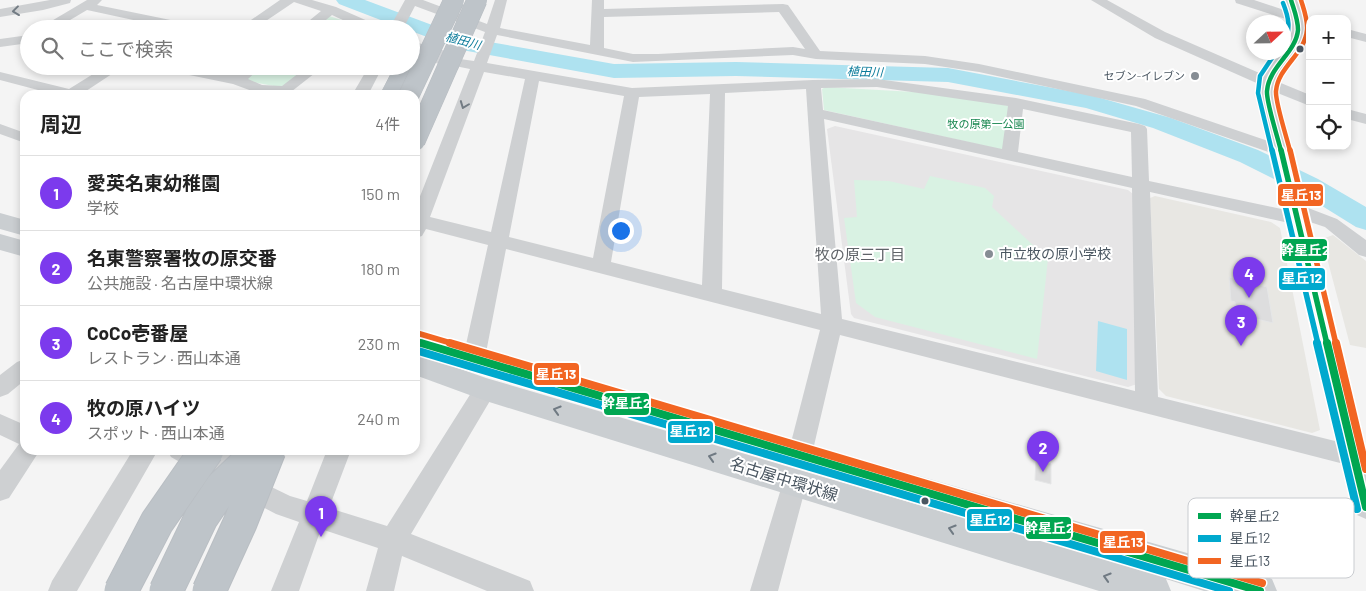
<!DOCTYPE html>
<html lang="ja">
<head>
<meta charset="utf-8">
<style>
	:root { --surface:#fff; --page:#f2f2f2; --text:#222; --muted:#767676; --line:#e0e0e0; --accent:#7c3aed }
	body { margin:0; font-family:Barlow,"Noto Sans JP",sans-serif; background:var(--page); color:var(--text) }
	.controls { position:absolute; right:15px; top:15px; display:grid; overflow:hidden; border-radius:10px; box-shadow:0 2px 8px #0003 }
	.controls button { width:45px; height:45px; display:grid; place-items:center; padding:0; border:0; border-bottom:1px solid var(--line); background:var(--surface); color:var(--text); font:25px sans-serif }
	.compass { position:absolute; left:1246px; top:15px; width:45px; height:45px; border-radius:50%; background:var(--surface); box-shadow:0 2px 8px #0003; rotate:68deg }
	.you { position:absolute; left:620px; top:230px; width:18px; height:18px; margin:-12px; border:4px solid #fff; border-radius:50%; background:#1a73e8; box-shadow:0 0 0 8px #1a73e833 }
	.badge { display:grid; place-items:center; width:32px; height:32px; border-radius:50%; background:var(--accent); color:#fff; font-size:16px; font-weight:700 }
	.pin { position:absolute; translate:-50% -41px; filter:drop-shadow(0 1px 2px #0008) }
	.pin::after { content:''; position:absolute; top:26px; width:18px; height:15px; background:inherit; clip-path:polygon(0 0,100% 0,50% 100%) }
	.list { margin:0; padding:0; list-style:none }
	h2 { display:flex; justify-content:space-between; align-items:center; height:65px; margin:0; padding:0 20px; font-size:21px }
	h2 small { font-size:16px; font-weight:400; color:var(--muted) }
	.list li { display:grid; grid-template-columns:32px 1fr auto; gap:15px; align-items:center; box-sizing:border-box; height:75px; padding:0 20px; border-top:1px solid var(--line) }
	.list b { display:block; font-size:19px; white-space:nowrap }
	.list p { margin:0; font-size:16px; white-space:nowrap; color:var(--muted) }
	.list em { font-size:16px; font-style:normal; color:var(--muted) }
	.icon { flex:none; width:28px; height:28px; fill:none; stroke:currentColor; stroke-width:2; stroke-linecap:round; stroke-linejoin:round }
	.map { position:relative; flex:none; width:1366px; height:591px; overflow:hidden }
	.search { position:absolute; background:var(--surface); box-shadow:0 2px 8px #0003; left:20px; top:20px; width:400px; height:55px; display:flex; align-items:center; gap:12px; box-sizing:border-box; padding:0 18px; border-radius:28px; color:var(--muted); font-size:19px }
	.panel { position:absolute; background:var(--surface); box-shadow:0 2px 8px #0003; left:20px; top:90px; width:400px; height:365px; border-radius:15px }
	.map>svg:first-child { display:block }
	.commercial { fill:#e8e7e3 }
	.education { fill:#e6e5e6 }
	.green { fill:#d9f2e3 }
	.water { fill:#aee2f0 }
	.lines { fill:none; stroke-linecap:round; stroke-linejoin:round }
	.river { fill:#aee2f0; fill-rule:evenodd }
	.building { fill:#ddddde; stroke:#e5e6e7 }
	.minor-tunnel { stroke:#d2d4d7; stroke-width:14; stroke-dasharray:14 8; stroke-linecap:butt }
	.highway-casing { stroke:#b9bec3; stroke-width:1 }
	.minor { fill:#ced0d2; fill-rule:evenodd }
	.major { fill:#caced1; fill-rule:evenodd }
	.highway { fill:#bec4c9; fill-rule:evenodd }
	.highway-bridge-far1-casing { stroke:#b9bec3; stroke-width:21; stroke-linecap:butt }
	.highway-bridge-casing { stroke:#b9bec3; stroke-width:35; stroke-linecap:butt }
	.highway-bridge-far1 { stroke:#bec4c9; stroke-width:20 }
	.highway-bridge { stroke:#bec4c9; stroke-width:33 }
	.bus-1-far2-casing { stroke:#fff; stroke-width:7 }
	.bus-1-far1-casing { stroke:#fff; stroke-width:9 }
	.bus-1-casing { stroke:#fff; stroke-width:11 }
	.bus-2-far2-casing { stroke:#fff; stroke-width:7 }
	.bus-2-far1-casing { stroke:#fff; stroke-width:9 }
	.bus-2-casing { stroke:#fff; stroke-width:11 }
	.bus-3-far2-casing { stroke:#fff; stroke-width:7 }
	.bus-3-far1-casing { stroke:#fff; stroke-width:9 }
	.bus-3-casing { stroke:#fff; stroke-width:11 }
	.bus-1-far2 { stroke:#00a651; stroke-width:4.5 }
	.bus-1-far1 { stroke:#00a651; stroke-width:5.5 }
	.bus-1 { stroke:#00a651; stroke-width:8 }
	.bus-2-far2 { stroke:#00a9ce; stroke-width:4.5 }
	.bus-2-far1 { stroke:#00a9ce; stroke-width:5.5 }
	.bus-2 { stroke:#00a9ce; stroke-width:8 }
	.bus-3-far2 { stroke:#f26522; stroke-width:4.5 }
	.bus-3-far1 { stroke:#f26522; stroke-width:5.5 }
	.bus-3 { stroke:#f26522; stroke-width:8 }
	.oneway { stroke:#727b83 }
	.oneway2 { stroke:#707a83 }
	.bus-dot { fill:#4a5661; stroke:#fff; stroke-width:2 }
	.poi-dot { fill:#868d94; stroke:#fff; stroke-width:2 }
	.labels { text-anchor:middle; stroke-width:4; stroke-linejoin:round; paint-order:stroke }
	.far-poi-label { font-size:11px; fill:#4a5661; stroke:#fff; text-anchor:end }
	.far-park-label { font-size:11px; fill:#17864f; stroke:#fff }
	.far-water-label { font-size:12px; font-style:italic; fill:#0c7c9b; stroke:#fff }
	.poi-label { font-size:14px; fill:#4a5661; stroke:#fff; text-anchor:start }
	.neighbourhood-label { font-size:15px; fill:#5f6368; stroke:#fff }
	.near-street-label { font-size:16px; fill:#4a5661; stroke:#fff }
	.key { fill:#fff; stroke:#c9ccd0; stroke-width:1 }
	.key-label { font-size:14px; fill:#4a5661 }
	.line-badge { stroke:#fff; stroke-width:2 }
	.badge-label { font-size:14px; text-anchor:middle; font-weight:bold; fill:#fff }
</style>
</head>
<body>
<div class="map">
<svg width="1366" height="591" viewBox="0 0 1366 591">
	<rect width="100%" height="100%" fill="#f4f4f4"/>
	<!-- commercial -->
	<path class="commercial" d="M1155,196L1271,222L1280,228L1320,430L1312,433L1166,396L1159,389L1150,198Z
		M1333,235L1366,261V348L1350,345L1322,239Z"/>
	<!-- education -->
	<path class="education" d="M835,126L1128,190L1133,194L1137,384L1128,387L854,318L851,314L827,129Z"/>
	<!-- green -->
	<path class="green" d="M329,16L360,26V29H312Z
		M261,66H310L285,85L279,87L248,81V76Z
		M826,87L932,93L1010,106L1004,150L824,110L822,89Z
		M930,176L985,188L994,196L992,207L1048,259L1037,359L875,317L856,303L844,218L857,217L854,180L889,181L924,189Z"/>
	<!-- water -->
	<path class="water" d="M1098,321L1127,329V380L1096,371Z"/>
	<g class="lines">
		<!-- river -->
		<path class="river" d="M336,0H365L467,38L614,64L736,62L948,68L1090,95L1171,118L1258,150L1318,179L1366,207V230L1356,227L1298,191L1240,162L1153,128L1086,108L948,82L736,76L614,78L462,50L411,31V29H404L339,4Z"/>
	</g>
	<!-- building -->
	<path class="building" d="M1229,277L1267,287L1273,323L1236,314L1235,302L1231,301Z
		M1036,460L1051,464V484L1035,480Z"/>
	<g class="lines">
		<!-- minor-tunnel -->
		<path class="minor-tunnel" d="M411,48L460,63"/>
		<defs>
			<path id="highway" d="M411,62L415,66L400,95H380L395,66H411Z"/>
		</defs>
		<!-- highway casing -->
		<use href="#highway" class="highway-casing"/>
		<!-- minor -->
		<path class="minor" d="M50,0H71L70,3L43,10L0,17V9Z
			M87,0H102L97,5L195,25L202,29H175L87,10L55,29H38Z
			M280,0H312L336,7L379,26L381,29H362L332,15L315,29H299L321,11L294,2L254,29H238Z
			M405,0H423L487,24L495,0H507L500,28L590,45L592,0H604V9L783,4L788,5L820,51L925,56L979,64L1145,99L1271,142L1259,92L1261,85L1155,38L1091,0H1107L1165,32L1264,75L1280,52H1284L1292,30V21L1236,3L1235,0H1254L1290,12L1285,0H1297L1305,17L1310,19V27L1306,26C1307,47 1283,62 1276,81L1310,95V106L1275,92L1303,206L1337,219L1366,240V257L1359,255L1325,227L1307,221L1366,456V519L1357,515L1344,464L840,335L812,454L808,461L800,465L792,461L788,454L820,330L506,249L485,358L482,364L474,367L466,364L463,358L488,245L426,229L422,236L415,238V209L470,69L455,66L453,63L455,60L460,59L474,61L485,32L415,6L403,29H389ZM779,12L805,49L793,47L658,54H633L604,48V17ZM497,35L633,62L793,55L816,59L925,64L979,72L1136,106L1274,154L1286,210L1149,181L1147,129L1145,126L1139,124L1016,98L877,79L813,80L632,88L487,63ZM484,72L525,79L491,232L430,217ZM539,81L624,96L593,258L509,237ZM877,87L1008,106L1002,149L823,110L821,88ZM806,89L821,314L722,289L725,93ZM710,94L702,285L611,262L639,97ZM1023,109L1131,132L1132,177L1018,152ZM824,119L1132,188L1135,391L842,319ZM1150,192L1289,223L1339,442L1158,397Z
			M1347,29L1366,34V42L1347,37Z
			M29,35V43L0,47V39Z
			M106,66H124L80,95H57L0,80V72L69,89Z
			M158,66H189L234,75L246,66H262L248,79L262,85L282,86L308,66H324L287,95L260,94L233,84L165,70Z
			M369,66H383L368,95H352Z
			M1347,109L1366,114V124L1347,119Z
			M0,124L25,133V143L0,134Z
			M25,359V380L8,394L0,397V375L17,362Z
			M486,380L494,382L497,389L411,534L530,581L534,591H487L402,556L394,591H366L378,548L321,529L299,591H271L299,522L276,514L236,493L233,485L236,477L245,474L290,496L307,501L327,450H351L329,508L387,526L478,382Z
			M0,414L25,425V450H40L9,498L0,501V470L19,444L0,435Z
			M133,450H158L77,591H48L52,581Z
			M167,450H202L217,459L222,450H246L229,487L220,490L211,487L208,479L209,475L199,473L171,457Z
			M795,471L804,474L807,482L778,591H750L783,482L786,474Z"/>
		<!-- major -->
		<path class="major" d="M0,213L25,220V236L0,229Z
			M0,234L25,241V257L0,250Z
			M415,331L1260,574L1272,579L1277,591H1204L1166,579L1171,591H1099L486,401L415,375V353L486,378L970,520L415,351Z"/>
		<!-- highway -->
		<use href="#highway" class="highway"/>
		<defs>
			<path id="highway-bridge-far1" d="M409,95L454,0
				M415,141L477,0"/>
			<path id="highway-bridge" d="M121,591L157,522L207,450
				M166,591L201,518L222,487L261,450
				M209,591L240,523L269,450"/>
		</defs>
		<!-- highway-bridge-far1 casing -->
		<use href="#highway-bridge-far1" class="highway-bridge-far1-casing"/>
		<!-- highway-bridge casing -->
		<use href="#highway-bridge" class="highway-bridge-casing"/>
		<!-- highway-bridge-far1 -->
		<use href="#highway-bridge-far1" class="highway-bridge-far1"/>
		<!-- highway-bridge -->
		<use href="#highway-bridge" class="highway-bridge"/>
		<defs>
			<path id="bus-1-far2" d="M1281,151C1278,138 1266,102 1267,91C1269,66 1296,53 1298,30C1298,19 1294,10 1291,0"/>
			<path id="bus-1-far1" d="M1281,150L1327,344
				M415,341L425,344"/>
			<path id="bus-1" d="M421,343L1260,591
				M1327,343L1366,507"/>
			<path id="bus-2-far2" d="M1283,3C1289,18 1291,29 1284,44
				M1272,151L1258,93L1260,76L1276,52"/>
			<path id="bus-2-far1" d="M1272,150L1318,344"/>
			<path id="bus-2" d="M1317,343L1357,509
				M415,350L1229,591"/>
			<path id="bus-3-far2" d="M1290,151C1287,138 1275,102 1276,91C1278,67 1305,54 1307,30C1308,20 1304,10 1301,0"/>
			<path id="bus-3-far1" d="M1290,150L1336,344
				M417,333L454,344"/>
			<path id="bus-3" d="M450,343L1262,583
				M1336,343L1366,469"/>
		</defs>
		<!-- bus-1-far2 casing -->
		<use href="#bus-1-far2" class="bus-1-far2-casing"/>
		<!-- bus-1-far1 casing -->
		<use href="#bus-1-far1" class="bus-1-far1-casing"/>
		<!-- bus-1 casing -->
		<use href="#bus-1" class="bus-1-casing"/>
		<!-- bus-2-far2 casing -->
		<use href="#bus-2-far2" class="bus-2-far2-casing"/>
		<!-- bus-2-far1 casing -->
		<use href="#bus-2-far1" class="bus-2-far1-casing"/>
		<!-- bus-2 casing -->
		<use href="#bus-2" class="bus-2-casing"/>
		<!-- bus-3-far2 casing -->
		<use href="#bus-3-far2" class="bus-3-far2-casing"/>
		<!-- bus-3-far1 casing -->
		<use href="#bus-3-far1" class="bus-3-far1-casing"/>
		<!-- bus-3 casing -->
		<use href="#bus-3" class="bus-3-casing"/>
		<!-- bus-1-far2 -->
		<use href="#bus-1-far2" class="bus-1-far2"/>
		<!-- bus-1-far1 -->
		<use href="#bus-1-far1" class="bus-1-far1"/>
		<!-- bus-1 -->
		<use href="#bus-1" class="bus-1"/>
		<!-- bus-2-far2 -->
		<use href="#bus-2-far2" class="bus-2-far2"/>
		<!-- bus-2-far1 -->
		<use href="#bus-2-far1" class="bus-2-far1"/>
		<!-- bus-2 -->
		<use href="#bus-2" class="bus-2"/>
		<!-- bus-3-far2 -->
		<use href="#bus-3-far2" class="bus-3-far2"/>
		<!-- bus-3-far1 -->
		<use href="#bus-3-far1" class="bus-3-far1"/>
		<!-- bus-3 -->
		<use href="#bus-3" class="bus-3"/>
	</g>
	<!-- one-way arrows -->
	<defs><path id="oneway-chevron" d="M-2-3.5L2.5 0L-2 3.5" fill="none" stroke-width="1.6" stroke-linecap="round" stroke-linejoin="round" transform="scale(1.25)"/></defs>
	<g class="oneway">
		<use href="#oneway-chevron" transform="translate(16 11) rotate(173)"/>
		<use href="#oneway-chevron" transform="translate(464 105) rotate(111)"/>
	</g>
	<g class="oneway2">
		<use href="#oneway-chevron" transform="translate(557 410) rotate(-163)"/>
		<use href="#oneway-chevron" transform="translate(712 457) rotate(-163)"/>
		<use href="#oneway-chevron" transform="translate(952 529) rotate(-163)"/>
		<use href="#oneway-chevron" transform="translate(1107 577) rotate(-163)"/>
	</g>
	<!-- markers -->
	<g class="bus-dot">
		<circle cx="1300" cy="49" r="4.5"/>
		<circle cx="925" cy="501" r="4.5"/>
	</g>
	<g class="poi-dot">
		<circle cx="1195" cy="76" r="5"/>
		<circle cx="989" cy="254" r="5"/>
	</g>
	<g class="labels">
		<!-- far-poi labels -->
		<g class="far-poi-label">
			<text x="1185" y="80">セブン-イレブン</text>
		</g>
		<!-- far-park labels -->
		<g class="far-park-label">
			<text x="986" y="128">牧の原第一公園</text>
		</g>
		<!-- far-water labels -->
		<g class="far-water-label">
			<text transform="translate(463 41) rotate(15)" y="4">植田川</text>
			<text transform="translate(865 72) rotate(2)" y="4">植田川</text>
		</g>
		<!-- poi labels -->
		<g class="poi-label">
			<text x="999" y="259">市立牧の原小学校</text>
		</g>
		<!-- neighbourhood labels -->
		<g class="neighbourhood-label">
			<text x="860" y="260">牧の原三丁目</text>
		</g>
		<!-- near-street labels -->
		<g class="near-street-label">
			<text transform="translate(784 479) rotate(17)" y="6">名古屋中環状線</text>
		</g>
	</g>
	<!-- legend -->
	<rect x="1188" y="498" width="166" height="80" rx="8" class="key"/>
	<rect x="1198" y="513" width="23" height="6" fill="#00a651"/>
	<rect x="1198" y="535" width="23" height="7" fill="#00a9ce"/>
	<rect x="1198" y="558" width="23" height="6" fill="#f26522"/>
	<g class="key-label">
		<text x="1230" y="521">幹星丘2</text>
		<text x="1230" y="543">星丘12</text>
		<text x="1230" y="566">星丘13</text>
	</g>
	<g class="line-badge">
		<rect x="1277" y="183" width="47" height="24" rx="5" fill="#f26522"/>
		<rect x="1281" y="238" width="47" height="24" rx="5" fill="#00a651"/>
		<rect x="1278" y="267" width="48" height="24" rx="5" fill="#00a9ce"/>
		<rect x="533" y="362" width="47" height="24" rx="5" fill="#f26522"/>
		<rect x="603" y="392" width="47" height="24" rx="5" fill="#00a651"/>
		<rect x="667" y="420" width="47" height="24" rx="5" fill="#00a9ce"/>
		<rect x="966" y="508" width="47" height="24" rx="5" fill="#00a9ce"/>
		<rect x="1025" y="516" width="47" height="24" rx="5" fill="#00a651"/>
		<rect x="1099" y="530" width="47" height="24" rx="5" fill="#f26522"/>
	</g>
	<g class="badge-label">
		<text x="1301" y="200">星丘13</text>
		<text x="1305" y="255">幹星丘2</text>
		<text x="1302" y="283">星丘12</text>
		<text x="556" y="379">星丘13</text>
		<text x="626" y="408">幹星丘2</text>
		<text x="690" y="436">星丘12</text>
		<text x="990" y="525">星丘12</text>
		<text x="1049" y="533">幹星丘2</text>
		<text x="1123" y="547">星丘13</text>
	</g>
</svg>
<div class="controls">
<button>+</button>
<button>−</button>
<button><svg class="icon" aria-label="locate" viewBox="0 0 24 24"><circle cx="12" cy="12" r="6"/><path d="M12 2v4M12 18v4M2 12h4M18 12h4"/></svg></button>
</div>
<svg class="compass" viewBox="-18 -18 36 36"><path d="M0-13l5 13h-10z" fill="#e53935"/><path d="M0 13l5-13h-10z" fill="#767676"/></svg>
<div class="you"></div>
<div class="pin badge" style="left:321px;top:537px">1</div>
<div class="pin badge" style="left:1043px;top:472px">2</div>
<div class="pin badge" style="left:1241px;top:346px">3</div>
<div class="pin badge" style="left:1249px;top:298px">4</div>
<div class="search"><svg class="icon" aria-label="search" viewBox="0 0 24 24"><circle cx="10" cy="10" r="6"/><path d="M15 15l6 6"/></svg>ここで検索</div>
<section class="panel">
<h2>周辺<small>4件</small></h2>
<ul class="list">
<li><span class="badge">1</span><div><b>愛英名東幼稚園</b><p>学校</p></div><em>150 m</em></li>
<li><span class="badge">2</span><div><b>名東警察署牧の原交番</b><p>公共施設 · 名古屋中環状線</p></div><em>180 m</em></li>
<li><span class="badge">3</span><div><b>CoCo壱番屋</b><p>レストラン · 西山本通</p></div><em>230 m</em></li>
<li><span class="badge">4</span><div><b>牧の原ハイツ</b><p>スポット · 西山本通</p></div><em>240 m</em></li>
</ul>
</section>
</div>
</body>
</html>
